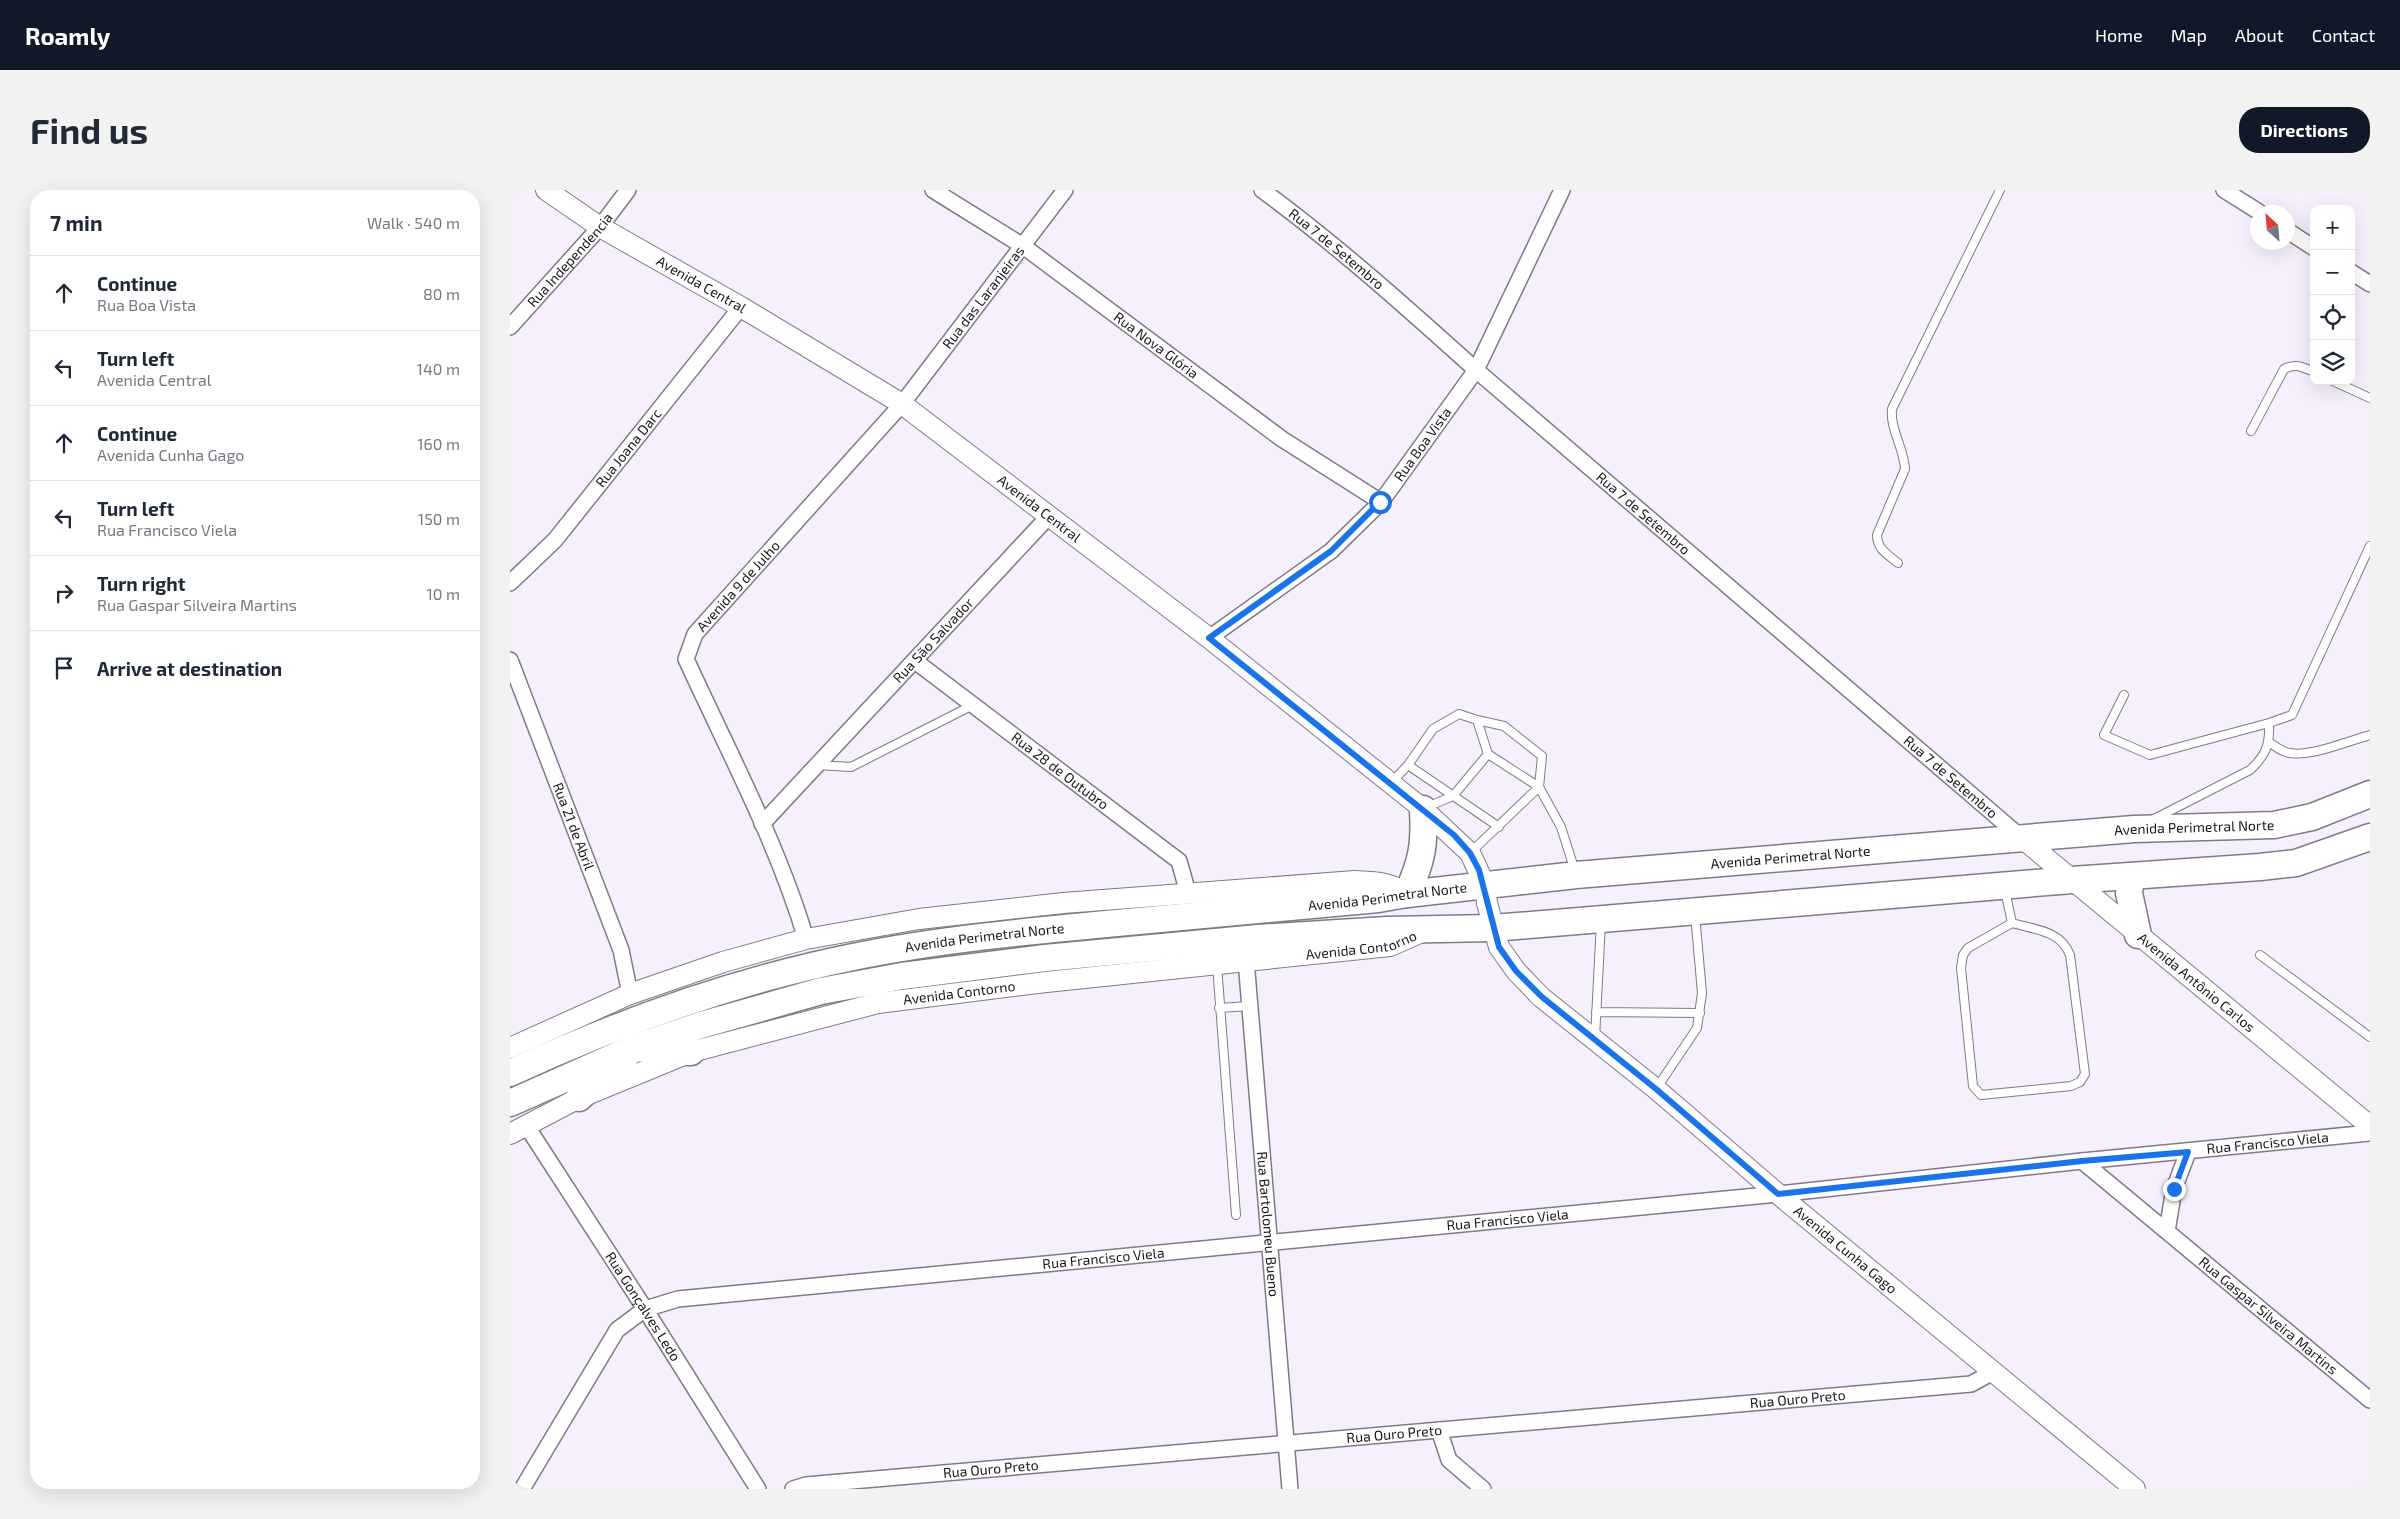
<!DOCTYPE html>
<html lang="en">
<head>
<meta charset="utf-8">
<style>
	:root { --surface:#fff; --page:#f2f2f3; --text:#1f2937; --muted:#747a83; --line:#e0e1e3; --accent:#111827 }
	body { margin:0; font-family:"Exo 2",sans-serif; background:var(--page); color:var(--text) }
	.controls { position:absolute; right:15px; top:15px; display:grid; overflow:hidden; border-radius:10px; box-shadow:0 5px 20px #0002 }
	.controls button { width:45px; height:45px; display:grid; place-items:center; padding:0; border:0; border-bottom:1px solid var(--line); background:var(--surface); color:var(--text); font:25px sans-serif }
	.compass { position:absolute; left:1740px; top:15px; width:45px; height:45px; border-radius:50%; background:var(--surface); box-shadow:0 5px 20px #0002; rotate:334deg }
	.stop { position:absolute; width:15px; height:15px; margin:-11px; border:4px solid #1a73e8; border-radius:50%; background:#fff }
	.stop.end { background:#1a73e8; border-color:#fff; box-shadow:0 1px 5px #0008 }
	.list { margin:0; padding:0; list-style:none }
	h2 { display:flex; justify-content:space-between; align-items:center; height:65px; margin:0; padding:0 20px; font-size:21px }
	h2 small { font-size:16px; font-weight:400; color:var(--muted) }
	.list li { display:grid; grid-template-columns:32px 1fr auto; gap:15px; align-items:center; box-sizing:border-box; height:75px; padding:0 20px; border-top:1px solid var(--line) }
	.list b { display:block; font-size:19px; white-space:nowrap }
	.list p { margin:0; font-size:16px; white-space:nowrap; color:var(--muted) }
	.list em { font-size:16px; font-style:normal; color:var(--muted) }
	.icon { flex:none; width:28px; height:28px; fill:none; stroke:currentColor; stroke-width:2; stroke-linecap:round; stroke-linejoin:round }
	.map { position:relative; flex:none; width:1860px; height:1299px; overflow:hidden; border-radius:20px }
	header { display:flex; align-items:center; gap:30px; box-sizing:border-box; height:70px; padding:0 25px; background:var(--accent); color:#fff }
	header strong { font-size:24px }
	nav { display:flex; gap:28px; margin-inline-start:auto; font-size:18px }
	.intro { display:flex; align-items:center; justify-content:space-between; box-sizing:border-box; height:120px; padding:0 30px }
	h1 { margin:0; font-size:35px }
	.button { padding:12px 22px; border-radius:20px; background:var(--accent); color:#fff; font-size:18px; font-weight:700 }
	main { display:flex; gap:30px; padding:0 30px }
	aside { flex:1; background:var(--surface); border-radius:20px; box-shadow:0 5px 20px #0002 }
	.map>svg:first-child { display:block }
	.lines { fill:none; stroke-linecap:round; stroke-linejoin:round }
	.service-casing { stroke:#807a86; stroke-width:10 }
	.minor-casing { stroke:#807a86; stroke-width:18 }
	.tertiary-casing { stroke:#807a86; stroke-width:22 }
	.trunk-casing { stroke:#807a86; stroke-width:29 }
	.service { stroke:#fff; stroke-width:8 }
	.minor { stroke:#fff; stroke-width:15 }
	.tertiary { stroke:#fff; stroke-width:20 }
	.trunk { stroke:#fff; stroke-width:26 }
	.route { stroke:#1a73e8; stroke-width:6 }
	.labels { text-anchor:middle; stroke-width:4.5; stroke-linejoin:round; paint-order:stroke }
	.street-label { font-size:14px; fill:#19171b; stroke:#f6effd }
</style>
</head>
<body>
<header>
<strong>Roamly</strong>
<nav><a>Home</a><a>Map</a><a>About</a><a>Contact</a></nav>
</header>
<div class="intro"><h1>Find us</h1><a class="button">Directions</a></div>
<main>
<aside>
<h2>7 min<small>Walk · 540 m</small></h2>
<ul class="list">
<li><svg class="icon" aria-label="ahead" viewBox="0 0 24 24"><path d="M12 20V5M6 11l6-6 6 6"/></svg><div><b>Continue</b><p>Rua Boa Vista</p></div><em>80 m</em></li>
<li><svg class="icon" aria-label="left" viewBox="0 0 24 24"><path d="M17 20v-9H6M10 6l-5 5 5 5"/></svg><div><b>Turn left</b><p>Avenida Central</p></div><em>140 m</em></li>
<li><svg class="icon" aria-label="ahead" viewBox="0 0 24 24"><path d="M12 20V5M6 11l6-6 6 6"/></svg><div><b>Continue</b><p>Avenida Cunha Gago</p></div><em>160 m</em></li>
<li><svg class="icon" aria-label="left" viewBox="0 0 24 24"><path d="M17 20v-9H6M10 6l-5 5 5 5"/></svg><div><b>Turn left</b><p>Rua Francisco Viela</p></div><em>150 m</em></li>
<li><svg class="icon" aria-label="right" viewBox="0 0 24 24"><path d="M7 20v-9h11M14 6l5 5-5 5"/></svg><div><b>Turn right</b><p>Rua Gaspar Silveira Martins</p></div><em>10 m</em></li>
<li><svg class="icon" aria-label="arrive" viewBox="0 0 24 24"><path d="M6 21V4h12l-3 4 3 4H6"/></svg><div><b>Arrive at destination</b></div></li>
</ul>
</aside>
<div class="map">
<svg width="1860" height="1299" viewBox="0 0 1860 1299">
	<rect width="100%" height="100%" fill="#f6effd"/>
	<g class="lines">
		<defs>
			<path id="service" d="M1823,191L1860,208
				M1741,241L1774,179C1786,173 1793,177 1804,182
				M1388,373C1377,364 1367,359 1367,345L1395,279C1394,258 1380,240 1382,219L1490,0
				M1614,505L1594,545L1640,565L1759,533C1760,555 1756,565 1740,580L1644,629
				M1759,533L1782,525L1860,356
				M1759,552C1766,557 1772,562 1780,563C1801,567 1838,551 1860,545
				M307,575L341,577L463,515
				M898,575L989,637
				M881,593L898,575L923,539L949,524L967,530L978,564L1029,597L1051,637L1065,681
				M917,617L943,606L978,564
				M960,663L1029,597L1032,566L994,536L967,530
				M1495,700L1502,733
				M1502,733C1526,740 1550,740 1560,765L1575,884L1570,892L1561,896L1471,905L1463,896L1451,778L1453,765L1458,758Z
				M1750,765L1860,847
				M707,775L726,1025
				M709,818L739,816
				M1086,822L1190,823
				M1085,848L1091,732
				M1146,899L1187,838L1192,803L1185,724"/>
			<g id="minor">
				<path id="s1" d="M423,0L513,56L772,249L871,312"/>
				<path id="s2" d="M752,0C827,55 897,118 966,180L1513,649"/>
				<path d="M1714,0L1749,22"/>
				<path d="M1778,41L1804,58"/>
				<path d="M1841,82L1860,94"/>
				<path id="s3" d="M0,137L90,37L118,0"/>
				<path id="s4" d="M0,393L45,350L231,117"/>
				<path id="s5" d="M699,448L821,361L871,312L966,180L1052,0"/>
				<path id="s6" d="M0,470L111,760L120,804"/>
				<path id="s7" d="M405,471L669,671L678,703"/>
				<path id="s8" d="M252,634L539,326"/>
				<path id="s9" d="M296,749C267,652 218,561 176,469L185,444L392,214L555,0"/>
				<path id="s10" d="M736,770L780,1299"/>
				<path id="s11" d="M16,935L135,1119L248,1299"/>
				<path id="s12" d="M1572,971L1860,1210"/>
				<path d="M1657,1041L1664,999L1678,962"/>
				<path d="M929,1240L939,1270L973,1299"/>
				<path id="s13" d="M12,1299L107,1140L135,1119L168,1109L1268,1004L1572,971L1860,943"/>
				<path id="s14" d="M283,1299L296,1295L1461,1194L1483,1182"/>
			</g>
			<g id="tertiary">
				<path id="s15" d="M36,0L90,37L231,117L392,214L699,448L913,619L960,663L975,695L977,713L989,757L1006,781L1031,807L1146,899L1268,1004L1625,1299"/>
				<path id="s16" d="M1513,649L1860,936"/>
				<path d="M0,858L120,804L213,772L296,749L409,729L553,713L845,691C865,692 881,692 897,704"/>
				<path id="s17" d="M0,944L69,908L181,862L368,813L536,792L880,756L912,742"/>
			</g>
			<g id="trunk">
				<path d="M1621,686L1619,703L1628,745"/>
				<path d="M897,704C912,671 915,655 913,619"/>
				<path id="s18" d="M0,883C110,832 224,791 343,767C426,750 511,742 596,734C687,726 778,718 868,709L897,704L1066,685L1624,639L1764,635L1802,627L1860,604"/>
				<path d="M69,908L124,858L181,862"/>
				<path d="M0,913L124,858L191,835L311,801L392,786L535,768L748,748L877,740L983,738L1562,690L1750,677L1786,673L1860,647"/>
			</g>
		</defs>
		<!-- service casing -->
		<use href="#service" class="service-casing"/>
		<!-- minor casing -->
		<use href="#minor" class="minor-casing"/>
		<!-- tertiary casing -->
		<use href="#tertiary" class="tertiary-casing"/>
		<!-- trunk casing -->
		<use href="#trunk" class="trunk-casing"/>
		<!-- service -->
		<use href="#service" class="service"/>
		<!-- minor -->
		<use href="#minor" class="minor"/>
		<!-- tertiary -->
		<use href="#tertiary" class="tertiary"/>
		<!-- trunk -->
		<use href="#trunk" class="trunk"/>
	</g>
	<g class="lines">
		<!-- route -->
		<path class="route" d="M870,312L821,361L699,448L944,645L960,663L969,680L989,757L1006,781L1032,807L1146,899L1268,1004L1572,971L1678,962L1664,999"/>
	</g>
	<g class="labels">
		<!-- street labels -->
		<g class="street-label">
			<text dy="5" stroke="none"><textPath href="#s2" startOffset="95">Rua 7 de Setembro</textPath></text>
			<text dy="5" stroke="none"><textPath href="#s3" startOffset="90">Rua Independencia</textPath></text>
			<text dy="5" stroke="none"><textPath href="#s15" startOffset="182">Avenida Central</textPath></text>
			<text dy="5" stroke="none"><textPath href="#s9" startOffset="775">Rua das Laranjeiras</textPath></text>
			<text dy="5" stroke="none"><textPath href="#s1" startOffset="272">Rua Nova Glória</textPath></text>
			<text dy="5" stroke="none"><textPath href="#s5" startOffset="291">Rua Boa Vista</textPath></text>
			<text dy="5" stroke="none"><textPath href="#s4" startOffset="180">Rua Joana Darc</textPath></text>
			<text dy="5" stroke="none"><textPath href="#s15" startOffset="588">Avenida Central</textPath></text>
			<text dy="5" stroke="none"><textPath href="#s2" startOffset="500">Rua 7 de Setembro</textPath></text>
			<text dy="5" stroke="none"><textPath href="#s9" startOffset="396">Avenida 9 de Julho</textPath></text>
			<text dy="5" stroke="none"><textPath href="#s8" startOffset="251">Rua São Salvador</textPath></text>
			<text dy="5" stroke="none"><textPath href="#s7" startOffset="182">Rua 28 de Outubro</textPath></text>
			<text dy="5" stroke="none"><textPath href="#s2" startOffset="905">Rua 7 de Setembro</textPath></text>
			<text dy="5" stroke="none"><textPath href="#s6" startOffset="178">Rua 21 de Abril</textPath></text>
			<text dy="5" stroke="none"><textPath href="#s18" startOffset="1711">Avenida Perimetral Norte</textPath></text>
			<text dy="5" stroke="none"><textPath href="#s18" startOffset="1306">Avenida Perimetral Norte</textPath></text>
			<text dy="5" stroke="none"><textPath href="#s18" startOffset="901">Avenida Perimetral Norte</textPath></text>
			<text dy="5" stroke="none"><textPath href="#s18" startOffset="496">Avenida Perimetral Norte</textPath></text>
			<text dy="5" stroke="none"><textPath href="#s17" startOffset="879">Avenida Contorno</textPath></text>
			<text dy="5" stroke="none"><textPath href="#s16" startOffset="225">Avenida Antônio Carlos</textPath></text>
			<text dy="5" stroke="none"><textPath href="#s17" startOffset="474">Avenida Contorno</textPath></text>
			<text dy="5" stroke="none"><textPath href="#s13" startOffset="1852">Rua Francisco Viela</textPath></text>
			<text dy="5" stroke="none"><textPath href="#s13" startOffset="1088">Rua Francisco Viela</textPath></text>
			<text dy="5" stroke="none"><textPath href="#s10" startOffset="265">Rua Bartolomeu Bueno</textPath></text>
			<text dy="5" stroke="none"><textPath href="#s15" startOffset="1700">Avenida Cunha Gago</textPath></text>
			<text dy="5" stroke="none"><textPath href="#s13" startOffset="682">Rua Francisco Viela</textPath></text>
			<text dy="5" stroke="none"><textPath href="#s11" startOffset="216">Rua Gonçalves Ledo</textPath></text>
			<text dy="5" stroke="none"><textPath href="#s12" startOffset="242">Rua Gaspar Silveira Martins</textPath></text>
			<text dy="5" stroke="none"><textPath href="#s14" startOffset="1009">Rua Ouro Preto</textPath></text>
			<text dy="5" stroke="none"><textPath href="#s14" startOffset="604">Rua Ouro Preto</textPath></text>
			<text dy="5" stroke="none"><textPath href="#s14" startOffset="199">Rua Ouro Preto</textPath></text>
		</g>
	</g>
</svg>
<div class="controls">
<button>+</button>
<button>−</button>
<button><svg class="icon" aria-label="locate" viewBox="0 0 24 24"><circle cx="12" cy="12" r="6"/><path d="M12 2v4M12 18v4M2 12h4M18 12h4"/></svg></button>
<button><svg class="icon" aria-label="layers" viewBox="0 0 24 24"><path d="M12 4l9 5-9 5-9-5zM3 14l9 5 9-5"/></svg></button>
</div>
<svg class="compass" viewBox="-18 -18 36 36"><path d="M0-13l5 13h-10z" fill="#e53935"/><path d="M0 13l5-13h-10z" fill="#747a83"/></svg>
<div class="stop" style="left:870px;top:312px"></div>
<div class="stop end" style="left:1664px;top:999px"></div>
</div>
</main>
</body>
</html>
